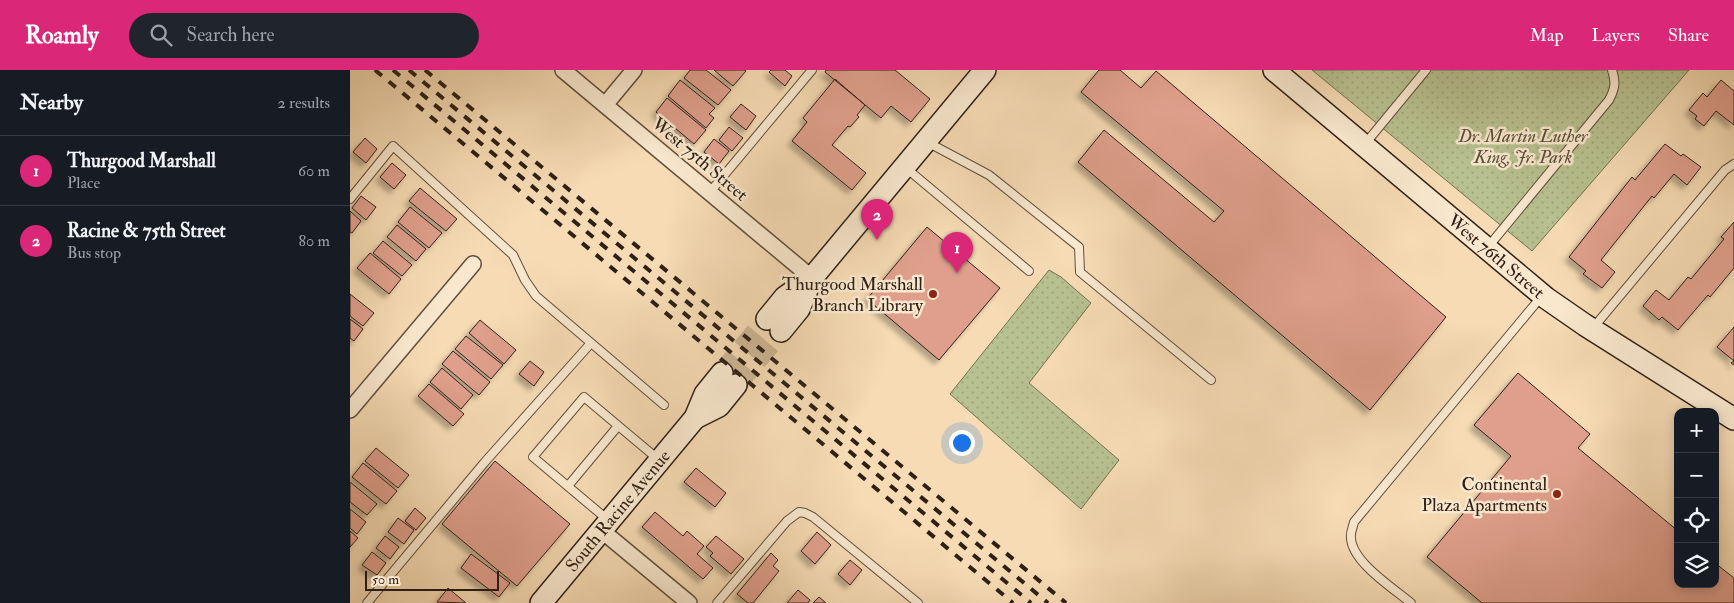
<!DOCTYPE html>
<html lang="en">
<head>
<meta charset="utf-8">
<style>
	:root { --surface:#171b24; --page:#20242c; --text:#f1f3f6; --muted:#9ea1a6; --line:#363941; --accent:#db2777 }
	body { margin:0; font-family:"IM FELL Double Pica",serif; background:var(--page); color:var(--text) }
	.controls { position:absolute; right:15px; bottom:15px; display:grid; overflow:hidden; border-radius:10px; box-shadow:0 2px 12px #0003 }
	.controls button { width:45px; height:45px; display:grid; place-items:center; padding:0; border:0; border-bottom:1px solid var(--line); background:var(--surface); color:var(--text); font:25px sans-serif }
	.scale { position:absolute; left:15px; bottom:12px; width:134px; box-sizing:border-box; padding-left:5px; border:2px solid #2f2017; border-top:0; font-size:14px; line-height:18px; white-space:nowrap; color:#2f2017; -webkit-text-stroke:4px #f9e8ce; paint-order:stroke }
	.you { position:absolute; left:611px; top:372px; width:18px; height:18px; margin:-12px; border:4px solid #fff; border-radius:50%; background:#1a73e8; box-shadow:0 0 0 8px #1a73e833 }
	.badge { display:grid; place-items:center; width:32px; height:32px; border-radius:50%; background:var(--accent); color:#fff; font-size:16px; font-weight:700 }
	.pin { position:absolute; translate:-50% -41px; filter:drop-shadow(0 1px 2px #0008) }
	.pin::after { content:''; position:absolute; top:26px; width:18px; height:15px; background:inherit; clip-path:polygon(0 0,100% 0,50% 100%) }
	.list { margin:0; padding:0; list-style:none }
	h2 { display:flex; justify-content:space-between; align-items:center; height:65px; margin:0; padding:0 20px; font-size:21px }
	h2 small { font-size:16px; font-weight:400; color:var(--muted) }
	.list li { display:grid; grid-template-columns:32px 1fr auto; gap:15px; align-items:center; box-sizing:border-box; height:70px; padding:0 20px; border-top:1px solid var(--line) }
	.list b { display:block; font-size:19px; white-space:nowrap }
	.list p { margin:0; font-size:16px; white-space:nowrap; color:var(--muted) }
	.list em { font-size:16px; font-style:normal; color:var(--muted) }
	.icon { flex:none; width:28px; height:28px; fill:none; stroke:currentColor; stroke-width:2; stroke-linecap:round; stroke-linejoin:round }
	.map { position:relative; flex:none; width:1384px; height:533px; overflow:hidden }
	header { display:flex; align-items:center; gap:30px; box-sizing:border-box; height:70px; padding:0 25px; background:var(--accent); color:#fff }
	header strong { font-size:24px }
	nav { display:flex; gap:28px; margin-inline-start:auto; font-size:18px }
	.search { width:350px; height:45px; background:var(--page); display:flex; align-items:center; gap:12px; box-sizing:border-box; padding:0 18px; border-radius:28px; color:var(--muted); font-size:19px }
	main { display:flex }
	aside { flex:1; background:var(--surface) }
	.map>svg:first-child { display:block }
	.green { fill:url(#green-dots); stroke:#747054 }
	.building { fill:#df9f8c; stroke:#2f2017; filter:url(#shadow) }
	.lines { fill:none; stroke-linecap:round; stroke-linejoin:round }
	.secondary-tunnel { stroke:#ceb695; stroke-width:21; stroke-dasharray:21 11; stroke-linecap:butt }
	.lane-casing { stroke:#614f3e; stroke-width:10 }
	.street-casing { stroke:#614f3e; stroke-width:18 }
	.secondary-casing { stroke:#2f2017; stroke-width:24 }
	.lane { stroke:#f9e8ce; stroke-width:8 }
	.street { stroke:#f9e8ce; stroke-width:15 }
	.secondary { stroke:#f9e8ce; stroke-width:21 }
	.rail { stroke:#2f2017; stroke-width:4; stroke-dasharray:9 9; stroke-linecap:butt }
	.poi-dot { fill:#8f2418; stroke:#f9e8ce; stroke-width:2 }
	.labels { text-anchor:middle; stroke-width:5; stroke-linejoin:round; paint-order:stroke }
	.park-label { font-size:18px; font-style:italic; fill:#58503b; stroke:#f9e8ce }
	.street-label { font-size:18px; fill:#2f2017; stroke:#f9e8ce }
	.poi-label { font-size:18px; fill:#2f2017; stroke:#f9e8ce; text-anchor:end }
</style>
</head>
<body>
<header>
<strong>Roamly</strong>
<div class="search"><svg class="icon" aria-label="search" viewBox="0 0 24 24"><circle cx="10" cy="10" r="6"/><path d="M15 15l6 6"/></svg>Search here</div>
<nav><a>Map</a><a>Layers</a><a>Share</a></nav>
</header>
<main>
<aside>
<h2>Nearby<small>2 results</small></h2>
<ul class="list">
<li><span class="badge">1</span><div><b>Thurgood Marshall</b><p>Place</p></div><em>60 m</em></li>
<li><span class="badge">2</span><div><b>Racine &amp; 75th Street</b><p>Bus stop</p></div><em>80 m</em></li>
</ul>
</aside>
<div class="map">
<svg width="1384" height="533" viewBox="0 0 1384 533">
	<defs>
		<pattern id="green-dots" width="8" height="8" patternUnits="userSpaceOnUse" patternTransform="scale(1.25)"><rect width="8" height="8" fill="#b8c190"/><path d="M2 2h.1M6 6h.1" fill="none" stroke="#9ea67b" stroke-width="1.8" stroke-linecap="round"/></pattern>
		<filter id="shadow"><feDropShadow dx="-4.5" dy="4.5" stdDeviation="2.5" flood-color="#0004"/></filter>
	</defs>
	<rect width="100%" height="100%" fill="#f6dbb4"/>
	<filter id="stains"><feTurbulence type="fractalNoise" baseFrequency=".004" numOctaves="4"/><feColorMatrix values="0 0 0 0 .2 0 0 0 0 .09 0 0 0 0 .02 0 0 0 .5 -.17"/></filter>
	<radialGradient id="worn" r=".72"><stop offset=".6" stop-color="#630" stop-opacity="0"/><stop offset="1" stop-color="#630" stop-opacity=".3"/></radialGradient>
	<!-- green -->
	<path class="green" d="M962,0H1339L1182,181Z
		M699,200L711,207L741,233L679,313L769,390L731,439L600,324Z"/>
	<!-- building -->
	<path class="building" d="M340,0H356L381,20L368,35L334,8Z
		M364,0H395L396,1L383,16Z
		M421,0H435L442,6L435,16L419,2Z
		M476,0H545L580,29L561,52L541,36L531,48L475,2Z
		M749,0H770L791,18L806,1L1096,247L1020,340L728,92L754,60L864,152L874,141L731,22Z
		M485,9L515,35L507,45L509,47L500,57L498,56L482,75L516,103L502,120L442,71L457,52L453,48Z
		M330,10L365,38L359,44L364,48L356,58L318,26Z
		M1371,10L1384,21V55L1366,41L1354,56L1345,49L1347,46L1339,40L1353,23L1357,27Z
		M317,28L356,60L344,74L306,42Z
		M391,34L406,46L396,60L380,47Z
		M379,57L393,68L382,81L369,70Z
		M15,68L27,79L16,93L3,82Z
		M364,69L379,81L369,94L354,82Z
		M1315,74L1331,86L1333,84L1351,97L1337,115L1324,104L1304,128L1302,126L1251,190L1265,202L1252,218L1233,204L1236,201L1219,187L1282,107L1285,110Z
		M42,93L56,105L44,119L30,107Z
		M70,118L107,149L96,161L59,131Z
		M11,126L26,137L16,150L2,138Z
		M60,137L92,163L79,178L48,152Z
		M0,141L11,151L2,163L0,162Z
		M1384,152V198L1360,227L1358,225L1328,260L1312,247L1309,250L1293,236L1306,220L1319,230L1338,207L1341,209L1374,169L1371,167Z
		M47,155L76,179L66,191L37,167Z
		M577,157L650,218L589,290L517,229Z
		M33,171L62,195L52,206L23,183Z
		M20,183L51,209L39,224L7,198Z
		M0,224L24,243L13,256L0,246Z
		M0,249L13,259L4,271L0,268Z
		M130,250L166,280L154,294L119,263Z
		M1384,257V295L1381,293L1384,291L1367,277Z
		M116,266L153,295L141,309L105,279Z
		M103,281L140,312L129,325L92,294Z
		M180,291L194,302L184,316L169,304Z
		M92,298L123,325L111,339L80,312Z
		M1168,303L1240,364L1228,378L1328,461V514H1365V493L1384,508V533H1132L1077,487L1161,386L1124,355Z
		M79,314L114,344L103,356L68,326Z
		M26,378L59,405L48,418L15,391Z
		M145,391L220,454L167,516L92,454Z
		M13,393L47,421L36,434L2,407Z
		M346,398L376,423L365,437L334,412Z
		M0,412L27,434L17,445L0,432Z
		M65,438L76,448L66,460L55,451Z
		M0,439L16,452L7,464L0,458Z
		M305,442L333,466L337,461L354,476L347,484L363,498L353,509L292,457Z
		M48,448L64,460L54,474L38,462Z
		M0,461L8,468L0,477Z
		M467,462L481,475L465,494L451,481Z
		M35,466L49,477L40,489L26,478Z
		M366,466L394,489L381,504L360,486L363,483L356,477Z
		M22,482L36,493L27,505L12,495Z
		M421,483L428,490L423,496L429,501L403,533H398L387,524Z
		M121,484L160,513L149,527L111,498Z
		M500,490L512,500L500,515L488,504Z
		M98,518L116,533L87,532Z
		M448,520L460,530L458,533H437Z
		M469,527L476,533H463Z"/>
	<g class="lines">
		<!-- secondary-tunnel -->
		<path class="secondary-tunnel" d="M372,303L417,249
			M386,315L431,261"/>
		<defs>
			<path id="lane" d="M577,72L639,105L729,177L730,202L861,310
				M1015,74L1076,0
				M556,98L679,201
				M360,122L462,0
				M0,129L43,76L163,185L175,210L186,226L314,335
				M1138,177L1259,30C1265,19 1266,12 1262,0
				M1243,258L1375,100L1384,94
				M218,416L268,356
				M258,450L183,387L234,327L309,390
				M17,533L134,393L241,273
				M367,533L437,451L449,442L455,443L463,447L568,533
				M1061,533C1043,518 1002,492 1001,468C1000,463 1003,457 1004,452L1191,227"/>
			<path id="street" d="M213,0L462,208
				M255,35L284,0
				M0,340L123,194
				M251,460L339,533"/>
			<g id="secondary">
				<path id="s1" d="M924,0L1196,228L1235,255L1384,349"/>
				<path d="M417,249L435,227L462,208L635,0"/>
				<path d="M431,261L449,239L462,208"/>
				<path d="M345,348L369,336L386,315"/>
				<path id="s2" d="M191,533L345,348L355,324L372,303"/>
			</g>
		</defs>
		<!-- lane casing -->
		<use href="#lane" class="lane-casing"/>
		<!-- street casing -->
		<use href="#street" class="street-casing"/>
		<!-- secondary casing -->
		<use href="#secondary" class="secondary-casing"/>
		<!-- lane -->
		<use href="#lane" class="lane"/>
		<!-- street -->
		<use href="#street" class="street"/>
		<!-- secondary -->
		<use href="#secondary" class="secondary"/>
		<!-- rail -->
		<path class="rail" d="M25,0L663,533
			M43,0L681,533
			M59,0L698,533
			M75,0L716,533"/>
	</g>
	<!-- markers -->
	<g class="poi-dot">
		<circle cx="583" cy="224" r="5"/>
		<circle cx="1207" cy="424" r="5"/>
	</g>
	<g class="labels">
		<!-- park labels -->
		<g class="park-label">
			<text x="1173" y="72">Dr. Martin Luther<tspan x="1173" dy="21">King, Jr. Park</tspan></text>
		</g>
		<!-- street labels -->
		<g class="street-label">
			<text transform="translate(350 89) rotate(40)" y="6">West 75th Street</text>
			<text dy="6" stroke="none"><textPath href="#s1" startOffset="290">West 76th Street</textPath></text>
			<text dy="6" stroke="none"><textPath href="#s2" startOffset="120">South Racine Avenue</textPath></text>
		</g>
		<!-- poi labels -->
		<g class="poi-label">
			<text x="573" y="220">Thurgood Marshall<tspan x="573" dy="21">Branch Library</tspan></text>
			<text x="1197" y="420">Continental<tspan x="1197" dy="21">Plaza Apartments</tspan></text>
		</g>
	</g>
	<rect width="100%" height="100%" filter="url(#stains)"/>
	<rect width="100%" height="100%" fill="url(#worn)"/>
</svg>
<div class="controls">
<button>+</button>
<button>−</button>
<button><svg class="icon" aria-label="locate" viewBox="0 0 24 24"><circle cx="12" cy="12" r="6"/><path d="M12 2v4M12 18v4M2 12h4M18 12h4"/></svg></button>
<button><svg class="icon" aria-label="layers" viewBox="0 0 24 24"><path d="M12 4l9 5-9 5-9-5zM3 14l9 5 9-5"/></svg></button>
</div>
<div class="scale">50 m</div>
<div class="you"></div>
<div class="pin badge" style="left:607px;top:203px">1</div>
<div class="pin badge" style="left:527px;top:170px">2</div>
</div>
</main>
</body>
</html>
